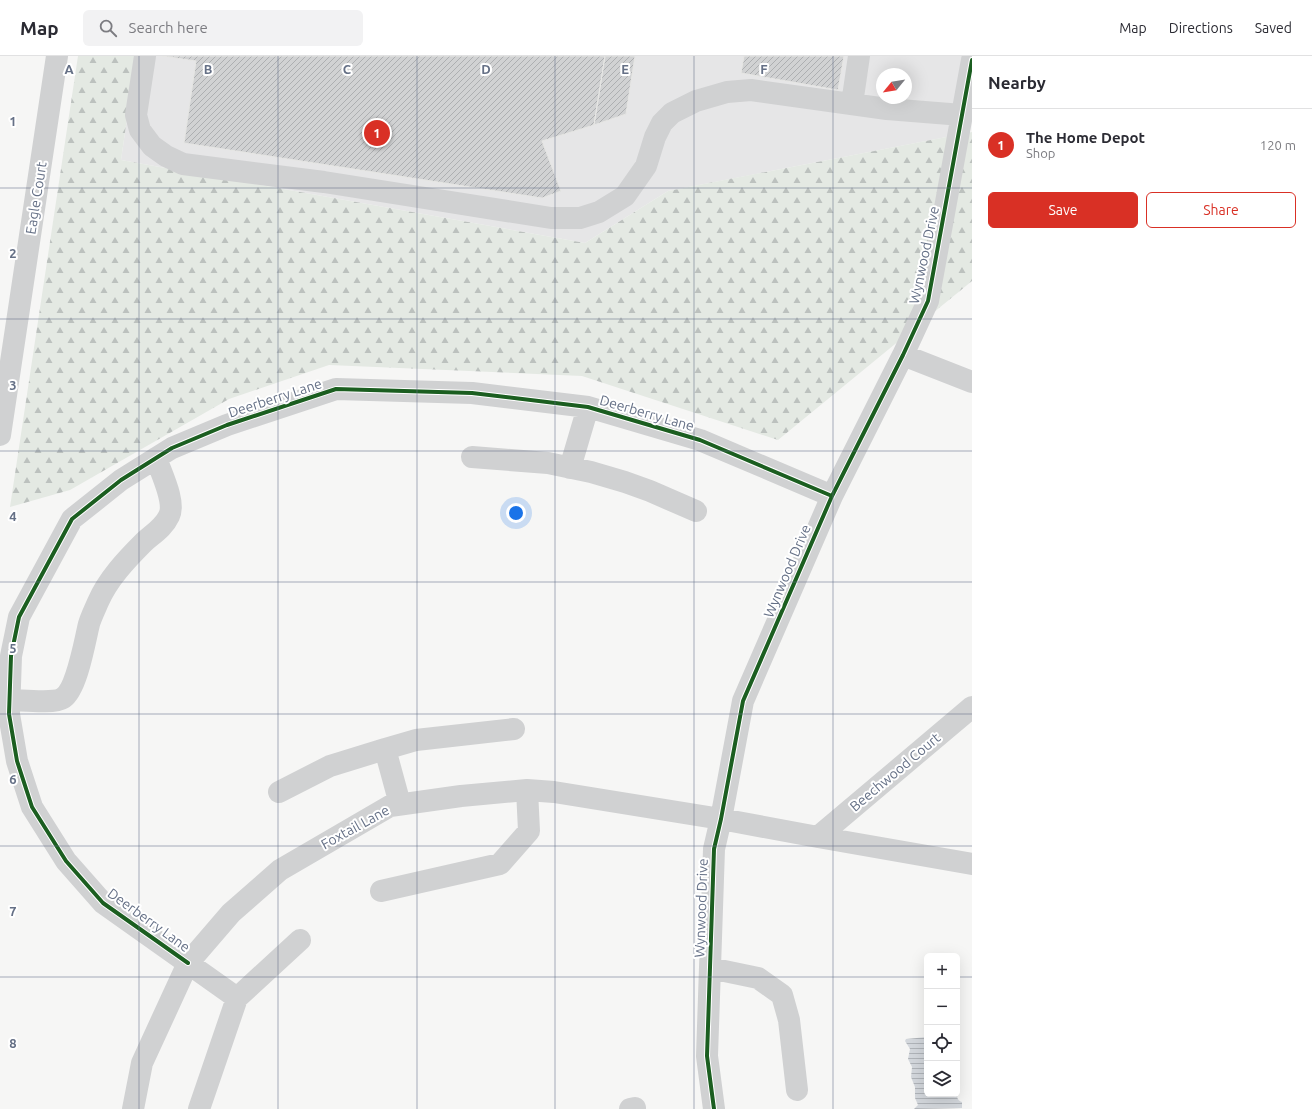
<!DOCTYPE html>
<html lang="en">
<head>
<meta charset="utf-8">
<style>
	:root { --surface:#fff; --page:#f2f2f3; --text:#2b2b33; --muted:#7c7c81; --line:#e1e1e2; --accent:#d93025 }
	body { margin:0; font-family:Ubuntu,sans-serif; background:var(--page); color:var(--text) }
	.controls { position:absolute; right:12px; bottom:12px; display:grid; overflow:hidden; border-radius:6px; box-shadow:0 4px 16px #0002 }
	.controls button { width:36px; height:36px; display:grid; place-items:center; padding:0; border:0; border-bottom:1px solid var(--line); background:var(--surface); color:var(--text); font:20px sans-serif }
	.compass { position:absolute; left:876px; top:12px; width:36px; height:36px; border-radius:50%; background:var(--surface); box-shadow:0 4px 16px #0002; rotate:240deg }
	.you { position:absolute; left:516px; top:457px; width:14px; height:14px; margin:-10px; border:3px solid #fff; border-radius:50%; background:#1a73e8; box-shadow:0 0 0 6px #1a73e833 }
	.badge { display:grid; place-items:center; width:26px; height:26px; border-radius:50%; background:var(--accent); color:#fff; font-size:13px; font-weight:700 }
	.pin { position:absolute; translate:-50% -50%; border:2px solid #fff; box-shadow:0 1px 4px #0006 }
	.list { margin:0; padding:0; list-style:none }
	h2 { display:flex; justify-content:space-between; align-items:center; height:52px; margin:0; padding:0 16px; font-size:17px }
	h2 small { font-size:13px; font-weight:400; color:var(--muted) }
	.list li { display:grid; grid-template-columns:26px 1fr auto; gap:12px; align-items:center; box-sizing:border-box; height:72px; padding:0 16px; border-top:1px solid var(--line) }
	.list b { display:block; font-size:15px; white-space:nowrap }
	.list p { margin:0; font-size:13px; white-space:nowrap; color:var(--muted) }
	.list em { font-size:13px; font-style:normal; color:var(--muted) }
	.actions { display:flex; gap:8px; padding:12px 16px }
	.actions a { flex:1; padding:9px 0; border:1px solid var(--accent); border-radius:6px; text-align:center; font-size:14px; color:var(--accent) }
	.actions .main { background:var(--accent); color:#fff }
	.icon { flex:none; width:22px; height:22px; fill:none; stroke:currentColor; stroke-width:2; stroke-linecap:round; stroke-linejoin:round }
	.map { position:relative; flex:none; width:972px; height:1053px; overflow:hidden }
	header { display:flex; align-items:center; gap:24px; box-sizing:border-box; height:56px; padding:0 20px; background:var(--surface); border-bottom:1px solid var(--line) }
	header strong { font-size:19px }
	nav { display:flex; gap:22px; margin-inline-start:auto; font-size:14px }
	.search { width:280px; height:36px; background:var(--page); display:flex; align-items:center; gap:10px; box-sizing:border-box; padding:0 14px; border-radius:6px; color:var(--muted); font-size:15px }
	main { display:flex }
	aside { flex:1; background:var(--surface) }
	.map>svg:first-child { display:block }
	.built { fill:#e6e6e7; fill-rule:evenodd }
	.forest { fill:url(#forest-firs) }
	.water { fill:url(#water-rules) }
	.building { fill:url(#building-hatch); stroke:#e6e6e4 }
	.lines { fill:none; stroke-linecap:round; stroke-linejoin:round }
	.minor { stroke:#d0d1d2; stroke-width:22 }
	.cycleway-casing { stroke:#fff; stroke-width:6 }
	.cycleway { stroke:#1b5e20; stroke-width:4 }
	.grid { fill:none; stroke:#657086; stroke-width:1; stroke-opacity:0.55 }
	.labels { text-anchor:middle; stroke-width:4; stroke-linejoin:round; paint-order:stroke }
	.street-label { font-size:14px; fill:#657086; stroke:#fff }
	.grid-label { font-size:13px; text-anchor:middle; font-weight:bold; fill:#657086; stroke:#fff; stroke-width:4; stroke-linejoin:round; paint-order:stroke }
</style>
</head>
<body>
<header>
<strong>Map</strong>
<div class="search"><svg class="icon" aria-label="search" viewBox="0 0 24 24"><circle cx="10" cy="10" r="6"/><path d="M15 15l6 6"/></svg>Search here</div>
<nav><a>Map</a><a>Directions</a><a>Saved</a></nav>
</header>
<main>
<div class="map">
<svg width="972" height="1053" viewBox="0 0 972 1053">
	<defs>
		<pattern id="forest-firs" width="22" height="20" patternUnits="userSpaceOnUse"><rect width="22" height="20" fill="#e4e9e3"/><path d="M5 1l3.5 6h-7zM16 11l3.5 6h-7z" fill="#bcc1be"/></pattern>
		<pattern id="water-rules" width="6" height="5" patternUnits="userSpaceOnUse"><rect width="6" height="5" fill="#d3d7dc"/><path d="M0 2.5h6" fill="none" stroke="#afb3b8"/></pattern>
		<pattern id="building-hatch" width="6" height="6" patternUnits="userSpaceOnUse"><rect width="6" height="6" fill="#d1d2d3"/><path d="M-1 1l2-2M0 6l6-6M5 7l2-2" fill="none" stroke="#adafb1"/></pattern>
	</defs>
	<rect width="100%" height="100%" fill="#f6f6f5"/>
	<!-- built -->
	<path class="built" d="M136,0H972L957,79L668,135L585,187L121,104ZM882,18H906V42H882Z"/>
	<!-- forest -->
	<path class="forest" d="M78,0H136L121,104L585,187L668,135L972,76V225L778,384L582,320L329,309L229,343L70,434L10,451Z"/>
	<!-- water -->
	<path class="water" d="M927,981V1038H957V1031C959,1037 954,1043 962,1046V1052L914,1053L918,1049L915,1042V1031L911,1021L912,1011L908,1003L910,993L905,985L906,983Z"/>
	<!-- building -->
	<path class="building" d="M162,0H605L594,69L542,85L561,135L542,142L184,87L196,5Z
		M605,0H635L626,58L594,69Z
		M744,0H844L838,34L741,17Z"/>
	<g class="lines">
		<!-- minor -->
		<path class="minor" d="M145,0L136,59L140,74L152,90L166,100L183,108L324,126L551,162H580L599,156L625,140L646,110L655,81L662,67L672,57L696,45L727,36L751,34L887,53L962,59
			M852,48L859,0
			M903,299L972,326
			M0,379L57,0
			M472,401L548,407L591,416L625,426L650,435L696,455
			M570,412L588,351
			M9,644C21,644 54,648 63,642C77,633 85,584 89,568C91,561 95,553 98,546C108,523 126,504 144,486C153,478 164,471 169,460C176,446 161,417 156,402
			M972,651L818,781L972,808
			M385,693L416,684L514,673
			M279,736L330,710L385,693L400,748
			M381,835L500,808L529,775L527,734
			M710,912L758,922L782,939L789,964L797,1034
			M237,942L300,884
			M133,1053L142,1007L188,907L231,857L280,814L390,750L461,740L527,734L554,736L721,763L818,781
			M199,1053L237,942L103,847L66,805L32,751L17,705L9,658L11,600L19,561L72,463L121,424L172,392L227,369L336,333L472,337L588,351L700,384L832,440
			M630,1053L635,1052
			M714,1053L707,1000L714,793L721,763L743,645L832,440L903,299L928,245L972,4"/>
		<defs>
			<path id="cycleway" d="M188,907L103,847L66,805L32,751L17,705L9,658L11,600L19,561L72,463L121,424L172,392L227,369L336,333L472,337L588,351L700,384L832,440
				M714,1053L707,1000L714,793L721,763L743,645L832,440L903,299L928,245L972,4"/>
		</defs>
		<!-- cycleway casing -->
		<use href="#cycleway" class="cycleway-casing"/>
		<!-- cycleway -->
		<use href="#cycleway" class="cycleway"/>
	</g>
	<!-- grid -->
	<path class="grid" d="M139,0V1053M278,0V1053M417,0V1053M555,0V1053M694,0V1053M833,0V1053M0,132H972M0,263H972M0,395H972M0,526H972M0,658H972M0,790H972M0,921H927M957,921H972"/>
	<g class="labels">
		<!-- street labels -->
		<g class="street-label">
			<text transform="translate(36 142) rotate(-81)" y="5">Eagle Court</text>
			<text transform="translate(924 199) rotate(-78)" y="5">Wynwood Drive</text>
			<text transform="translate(275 342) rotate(-18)" y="5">Deerberry Lane</text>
			<text transform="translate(647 357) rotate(16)" y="5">Deerberry Lane</text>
			<text transform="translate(787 515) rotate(-67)" y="5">Wynwood Drive</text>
			<text transform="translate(895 716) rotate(-40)" y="5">Beechwood Court</text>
			<text transform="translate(355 771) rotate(-29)" y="5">Foxtail Lane</text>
			<text transform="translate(701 852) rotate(-88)" y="5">Wynwood Drive</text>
			<text transform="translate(149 864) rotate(36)" y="5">Deerberry Lane</text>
		</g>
	</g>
	<g class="grid-label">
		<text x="69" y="18">A</text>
		<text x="208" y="18">B</text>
		<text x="347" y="18">C</text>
		<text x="486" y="18">D</text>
		<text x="625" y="18">E</text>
		<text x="764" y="18">F</text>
		<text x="13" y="70">1</text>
		<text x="13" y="202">2</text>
		<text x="13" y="334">3</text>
		<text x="13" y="465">4</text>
		<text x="13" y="597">5</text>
		<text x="13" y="728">6</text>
		<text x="13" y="860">7</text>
		<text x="13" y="992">8</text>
	</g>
</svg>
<div class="controls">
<button>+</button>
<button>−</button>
<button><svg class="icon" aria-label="locate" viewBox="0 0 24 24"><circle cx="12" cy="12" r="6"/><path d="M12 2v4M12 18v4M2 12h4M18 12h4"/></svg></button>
<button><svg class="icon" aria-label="layers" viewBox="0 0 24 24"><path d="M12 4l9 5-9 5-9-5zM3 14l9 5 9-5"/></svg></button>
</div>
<svg class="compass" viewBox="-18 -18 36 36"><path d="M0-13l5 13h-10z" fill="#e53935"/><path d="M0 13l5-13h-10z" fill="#7c7c81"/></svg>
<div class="you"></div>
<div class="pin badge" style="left:377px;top:77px">1</div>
</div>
<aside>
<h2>Nearby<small></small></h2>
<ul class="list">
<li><span class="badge">1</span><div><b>The Home Depot</b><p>Shop</p></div><em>120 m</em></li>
</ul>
<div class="actions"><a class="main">Save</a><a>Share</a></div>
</aside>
</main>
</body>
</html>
